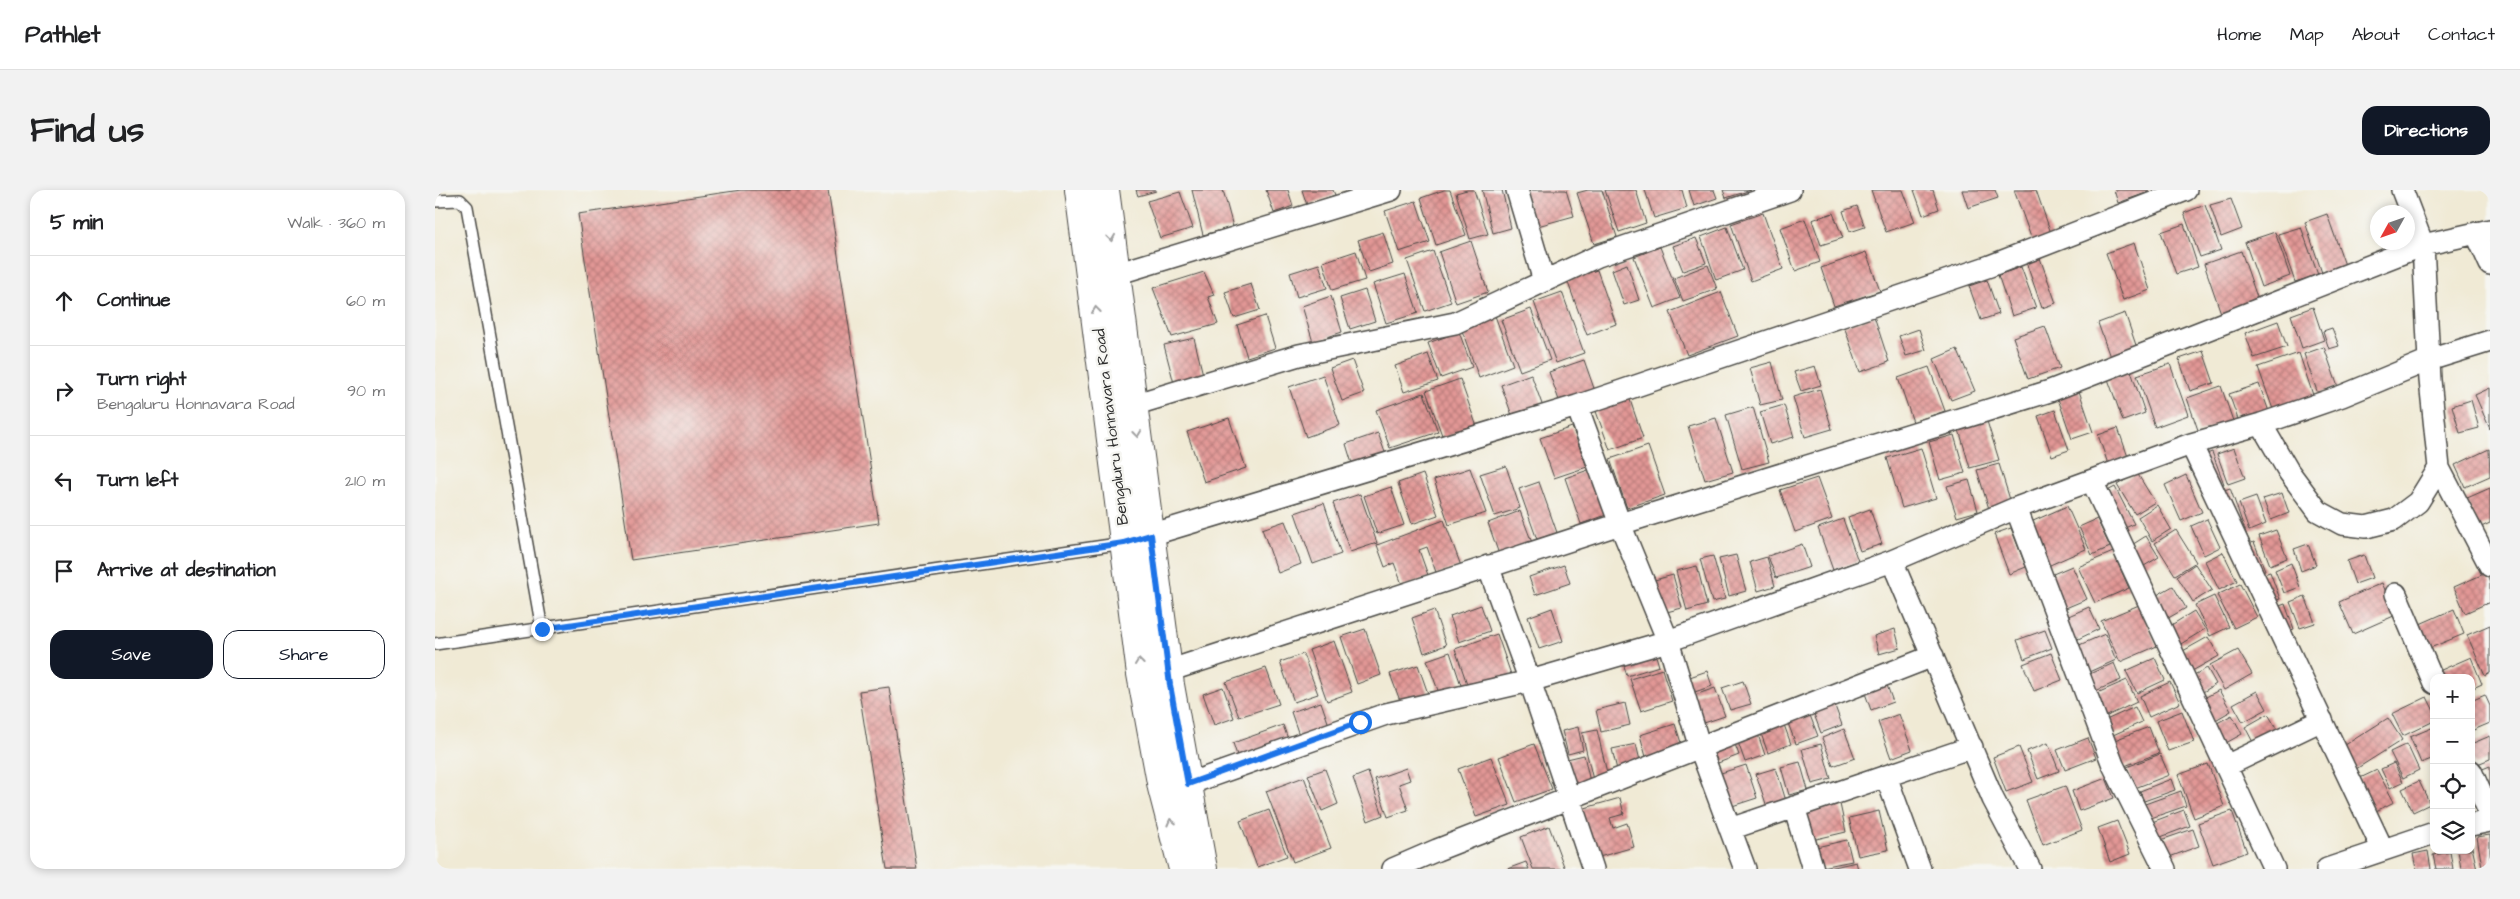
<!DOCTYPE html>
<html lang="en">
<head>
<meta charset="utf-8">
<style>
	:root { --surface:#fff; --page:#f2f2f2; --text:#202124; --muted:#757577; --line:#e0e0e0; --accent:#111827 }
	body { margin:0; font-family:"Architects Daughter",sans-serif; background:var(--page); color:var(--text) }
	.controls { position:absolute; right:15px; bottom:15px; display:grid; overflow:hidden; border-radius:10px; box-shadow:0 2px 8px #0003 }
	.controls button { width:45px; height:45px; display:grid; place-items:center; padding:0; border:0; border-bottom:1px solid var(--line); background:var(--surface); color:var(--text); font:25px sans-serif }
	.compass { position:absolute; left:1935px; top:15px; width:45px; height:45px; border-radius:50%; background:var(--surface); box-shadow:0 2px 8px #0003; rotate:230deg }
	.stop { position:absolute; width:15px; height:15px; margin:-11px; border:4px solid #1a73e8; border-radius:50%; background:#fff }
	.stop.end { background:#1a73e8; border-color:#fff; box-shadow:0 1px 5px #0008 }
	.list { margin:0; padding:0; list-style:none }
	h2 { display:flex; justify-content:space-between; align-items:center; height:65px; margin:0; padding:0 20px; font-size:21px }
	h2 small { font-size:16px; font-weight:400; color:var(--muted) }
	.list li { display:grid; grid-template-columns:32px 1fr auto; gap:15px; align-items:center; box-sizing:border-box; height:90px; padding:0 20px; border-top:1px solid var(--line) }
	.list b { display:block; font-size:19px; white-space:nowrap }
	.list p { margin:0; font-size:16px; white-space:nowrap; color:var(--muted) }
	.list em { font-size:16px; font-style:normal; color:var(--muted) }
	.actions { display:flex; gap:10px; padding:15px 20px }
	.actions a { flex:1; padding:11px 0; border:1px solid var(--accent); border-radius:15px; text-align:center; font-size:18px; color:var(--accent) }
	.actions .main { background:var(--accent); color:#fff }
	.icon { flex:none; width:28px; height:28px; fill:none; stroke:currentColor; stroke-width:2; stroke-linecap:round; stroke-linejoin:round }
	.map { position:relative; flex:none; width:2055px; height:679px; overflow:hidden; border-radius:15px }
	header { display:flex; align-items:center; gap:30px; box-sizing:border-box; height:70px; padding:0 25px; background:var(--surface); border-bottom:1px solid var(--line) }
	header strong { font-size:24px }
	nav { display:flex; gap:28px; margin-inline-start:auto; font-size:18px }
	.intro { display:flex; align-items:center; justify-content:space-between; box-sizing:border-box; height:120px; padding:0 30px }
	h1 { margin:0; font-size:35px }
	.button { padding:12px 22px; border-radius:15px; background:var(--accent); color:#fff; font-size:18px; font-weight:700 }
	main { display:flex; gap:30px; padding:0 30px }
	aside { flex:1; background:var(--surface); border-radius:15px; box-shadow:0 2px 8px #0003 }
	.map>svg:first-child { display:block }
	.building { fill:url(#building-cross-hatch) }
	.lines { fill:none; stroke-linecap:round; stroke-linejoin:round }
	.lane-casing { stroke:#494844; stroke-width:14 }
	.street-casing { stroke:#494844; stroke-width:24 }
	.primary-casing { stroke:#494844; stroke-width:30 }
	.lane { stroke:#fff; stroke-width:11 }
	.street { stroke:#fff; stroke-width:21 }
	.primary { stroke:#fff; stroke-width:28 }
	.oneway { stroke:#a0a0a0 }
	.route { stroke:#1a73e8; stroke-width:6 }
	.labels { text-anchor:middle; stroke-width:5; stroke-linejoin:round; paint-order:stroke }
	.street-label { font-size:16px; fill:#2b2b2b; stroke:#f6f6f2 }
</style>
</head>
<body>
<header>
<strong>Pathlet</strong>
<nav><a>Home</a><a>Map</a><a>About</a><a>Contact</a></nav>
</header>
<div class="intro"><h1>Find us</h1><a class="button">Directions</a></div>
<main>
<aside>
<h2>5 min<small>Walk · 360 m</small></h2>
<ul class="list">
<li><svg class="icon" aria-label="ahead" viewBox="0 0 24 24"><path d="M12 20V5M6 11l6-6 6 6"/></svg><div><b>Continue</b></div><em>60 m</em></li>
<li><svg class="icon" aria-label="right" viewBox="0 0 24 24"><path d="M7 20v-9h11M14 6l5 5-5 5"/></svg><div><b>Turn right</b><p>Bengaluru Honnavara Road</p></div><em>90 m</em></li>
<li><svg class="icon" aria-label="left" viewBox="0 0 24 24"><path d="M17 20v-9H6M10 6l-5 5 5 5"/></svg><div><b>Turn left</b></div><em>210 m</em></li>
<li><svg class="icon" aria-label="arrive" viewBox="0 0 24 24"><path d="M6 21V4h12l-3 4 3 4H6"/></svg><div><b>Arrive at destination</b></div></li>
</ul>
<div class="actions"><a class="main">Save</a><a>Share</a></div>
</aside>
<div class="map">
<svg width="2055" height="679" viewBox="0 0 2055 679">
	<defs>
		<pattern id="building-cross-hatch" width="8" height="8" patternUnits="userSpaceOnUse" patternTransform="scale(1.25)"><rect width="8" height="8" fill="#e29795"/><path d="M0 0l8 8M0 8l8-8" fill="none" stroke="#b77b7a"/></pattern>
	</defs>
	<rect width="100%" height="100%" fill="#f6f6f2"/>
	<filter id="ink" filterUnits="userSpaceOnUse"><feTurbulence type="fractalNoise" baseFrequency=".02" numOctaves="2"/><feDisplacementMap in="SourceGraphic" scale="10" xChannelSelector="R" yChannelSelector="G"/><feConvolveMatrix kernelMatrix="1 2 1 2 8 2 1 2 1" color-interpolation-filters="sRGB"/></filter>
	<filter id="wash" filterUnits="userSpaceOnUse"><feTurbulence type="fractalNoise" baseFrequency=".0096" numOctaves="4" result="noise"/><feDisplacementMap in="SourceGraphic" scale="20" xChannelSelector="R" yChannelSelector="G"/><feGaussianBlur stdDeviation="1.12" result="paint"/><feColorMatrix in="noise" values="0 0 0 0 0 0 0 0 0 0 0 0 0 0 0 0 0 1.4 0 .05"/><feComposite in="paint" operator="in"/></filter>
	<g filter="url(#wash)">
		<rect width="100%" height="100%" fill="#f0ead5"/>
		<g id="blocks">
			<!-- building -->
			<path class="building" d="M306,0H393L444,333L196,370L143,24Z
				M701,0H721V1L703,6Z
				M757,0H788L798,37L768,45Z
				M831,0H853L858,16L839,23Z
				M867,0H898L900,5L872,15Z
				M1009,0H1015L1031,45L1001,55L986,8Z
				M1032,0H1039L1053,44L1035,49L1021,3Z
				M1047,0H1067L1076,38L1058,43Z
				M1089,0H1131L1139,26L1099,37Z
				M1153,0H1167L1182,47L1159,54L1142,3Z
				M1170,0H1201L1211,33L1184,42Z
				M1210,0H1247L1252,18L1219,28Z
				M1254,0H1279L1282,8L1259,16Z
				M1288,0H1316L1291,8Z
				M1436,0H1468L1480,32L1451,42Z
				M1479,0H1498L1504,19L1488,25Z
				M1527,0H1560L1563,8L1533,18Z
				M1579,0H1601L1617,46L1598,53Z
				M1679,0H1713L1714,2L1683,13Z
				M745,2L758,38L725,48L712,11Z
				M1796,9L1807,39L1786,47L1775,15Z
				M981,11L995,52L964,62L950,21Z
				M1770,15L1786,60L1765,67L1749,23Z
				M1422,16L1430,37L1415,42L1408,21Z
				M1328,23L1348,79L1316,91L1296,34Z
				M1398,23L1408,48L1386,55L1377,30Z
				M1892,24L1912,81L1889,89L1870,32Z
				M1370,29L1385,72L1360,81L1345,38Z
				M1749,34L1763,77L1741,84L1726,42Z
				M1292,37L1308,80L1281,90L1266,47Z
				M1866,37L1883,85L1860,92L1843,44Z
				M948,42L958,74L934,82L923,50Z
				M1840,42L1855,86L1826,97L1810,52Z
				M1261,48L1271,73L1248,81L1238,56Z
				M1036,51L1053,102L1021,113L1004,62Z
				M1699,53L1715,100L1688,110L1671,63Z
				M1225,57L1245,108L1219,118L1199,67Z
				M921,61L930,90L897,100L888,72Z
				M998,61L1016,112L990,121L972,70Z
				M1806,61L1824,113L1787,126L1769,74Z
				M1431,62L1445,101L1399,116L1386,78Z
				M1605,68L1621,113L1607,118L1591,72Z
				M884,74L892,98L862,107L855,83Z
				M1192,74L1204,110L1189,115L1177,80Z
				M1273,75L1282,99L1248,111L1239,88Z
				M1586,77L1601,118L1577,126L1563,85Z
				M1162,80L1181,134L1152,145L1132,90Z
				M769,82L779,105L773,107L783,134L737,147L718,98Z
				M970,84L983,123L951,133L938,94Z
				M1552,90L1564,124L1546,130L1534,96Z
				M816,94L825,120L799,128L790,102Z
				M930,100L940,131L915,139L905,108Z
				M1127,102L1149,163L1121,173L1099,112Z
				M1286,102L1303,146L1252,165L1235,122Z
				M896,106L907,142L878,152L867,116Z
				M1878,117L1889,150L1867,158L1856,125Z
				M1096,119L1115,170L1085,181L1066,130Z
				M1059,123L1078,175L1044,188L1025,135Z
				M1690,123L1703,161L1676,170L1663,133Z
				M830,126L840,158L812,167L802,135Z
				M1439,126L1454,172L1425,182L1409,136Z
				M1843,131L1852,157L1819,168L1810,143Z
				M1610,136L1625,178L1593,189L1578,147Z
				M1897,138L1904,156L1894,159L1888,141Z
				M1484,139L1491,160L1471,166L1464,146Z
				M1024,142L1037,177L1006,188L993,153Z
				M759,148L770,193L741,201L729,155Z
				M1889,157L1903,197L1883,204L1869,164Z
				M1522,159L1540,201L1516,210L1499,169Z
				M1768,161L1779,193L1755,201L1744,169Z
				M1864,163L1880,211L1840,225L1823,177Z
				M993,164L1003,191L969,202L960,176Z
				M917,170L929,203L907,211L895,178Z
				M1149,170L1161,204L1126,216L1114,182Z
				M1337,172L1347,210L1325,215L1315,178Z
				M1735,174L1753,225L1720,237L1702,185Z
				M1380,176L1386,195L1366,201L1359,182Z
				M1494,177L1510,221L1478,232L1463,188Z
				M1696,181L1710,223L1688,231L1673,189Z
				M1096,184L1108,217L1078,228L1066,195Z
				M888,185L905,235L871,247L854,197Z
				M1025,189L1042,237L1008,248L991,201Z
				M1824,194L1836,227L1806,238L1794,204Z
				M1786,196L1798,231L1764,243L1752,208Z
				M1643,198L1658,242L1637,249L1622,206Z
				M2055,198V239L2040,205Z
				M1385,199L1397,239L1370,247L1358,207Z
				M989,203L1003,242L955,258L941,220Z
				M1193,204L1208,248L1175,260L1159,216Z
				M2036,210L2044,238L2025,243L2017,216Z
				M1349,215L1359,247L1335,254L1325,222Z
				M1318,217L1334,272L1307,279L1291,225Z
				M1620,220L1634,260L1617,266L1603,226Z
				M794,228L811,278L769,292L752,242Z
				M1281,228L1298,282L1270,290L1253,236Z
				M1551,228L1564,270L1535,278L1523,236Z
				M1137,237L1152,277L1119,288L1105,248Z
				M1683,238L1693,267L1673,274L1663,245Z
				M943,243L952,268L919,280L911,254Z
				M1519,245L1530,283L1505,290L1494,252Z
				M1213,256L1230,305L1192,318L1175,269Z
				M1486,258L1501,308L1467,318L1452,268Z
				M1799,258L1810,288L1793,294L1782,264Z
				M2054,259L2055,286L2030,297L2020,275Z
				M1777,262L1789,294L1775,299L1763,267Z
				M1564,274L1576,313L1554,319L1542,280Z
				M1071,276L1085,318L1060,326L1045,284Z
				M1035,278L1051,323L1014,335L999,290Z
				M1159,278L1174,324L1146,334L1130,288Z
				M1702,283L1720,312L1700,324L1682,295Z
				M988,284L1003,325L977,334L963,293Z
				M1751,285L1767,322L1746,331L1730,295Z
				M1382,288L1397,329L1360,342L1345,300Z
				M1534,290L1543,321L1522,327L1512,296Z
				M1104,292L1125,351L1105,358L1084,299Z
				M956,297L969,335L942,344L929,306Z
				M1680,297L1699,334L1683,341L1665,305Z
				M1795,298L1812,346L1799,351L1781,303Z
				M2055,298V333L2044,338L2030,309Z
				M1847,303L1854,323L1836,330L1828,309Z
				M925,304L942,353L915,362L898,313Z
				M1821,307L1831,334L1814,341L1804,313Z
				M889,313L906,364L878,374L860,323Z
				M1722,315L1736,339L1717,351L1703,327Z
				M1632,316L1651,359L1606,379L1587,336Z
				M1435,319L1447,354L1425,361L1413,327Z
				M1085,321L1099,358L1066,370L1053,333Z
				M1408,329L1423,371L1398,380L1383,338Z
				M1662,329L1675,357L1657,365L1644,337Z
				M1772,329L1785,357L1769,365L1756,336Z
				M1009,330L1026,376L1002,385L992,357L984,360L994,388L968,397L959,373L950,377L942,355Z
				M850,331L866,374L843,383L827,339Z
				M1576,338L1591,377L1574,384L1559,344Z
				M1741,340L1761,372L1740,385L1720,353Z
				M1841,340L1852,368L1835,375L1824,346Z
				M1711,346L1724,367L1704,379L1692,358Z
				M1819,352L1830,380L1815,385L1804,358Z
				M1367,354L1375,377L1341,388L1333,366Z
				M1873,354L1881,375L1866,381L1859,359Z
				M1678,362L1694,398L1660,413L1643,377Z
				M1788,362L1802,391L1784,400L1770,371Z
				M1301,365L1311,401L1294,406L1284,369Z
				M1929,365L1937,388L1920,394L1912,371Z
				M1278,366L1290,409L1277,412L1265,369Z
				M1332,367L1340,396L1323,401L1315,372Z
				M1856,373L1865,397L1849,403L1840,380Z
				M1760,374L1777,400L1758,412L1742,386Z
				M1129,375L1135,393L1100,405L1094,387Z
				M1262,376L1272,415L1252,421L1241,381Z
				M1637,376L1652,409L1626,420L1611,387Z
				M1835,382L1845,409L1830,415L1819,387Z
				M2051,383L2055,393V412L2030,423L2019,397Z
				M1238,385L1247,418L1224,424L1216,391Z
				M1947,393L1961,425L1918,444L1904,412Z
				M1805,394L1822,427L1799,438L1782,405Z
				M1738,396L1751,418L1728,431L1715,409Z
				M1779,406L1794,437L1775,446L1760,415Z
				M1870,406L1880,433L1865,438L1855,412Z
				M1850,414L1859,439L1842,445L1833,420Z
				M1046,415L1055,441L1024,452L1015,426Z
				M1704,415L1722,456L1685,472L1666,431Z
				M1654,417L1664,439L1639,451L1629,428Z
				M1117,418L1128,451L1104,459L1093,427Z
				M2019,419L2029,444L1995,458L1985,434Z
				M999,420L1011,455L989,463L977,428Z
				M1759,421L1770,439L1741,457L1730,439Z
				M2055,435V483L2050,486L2032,445Z
				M930,439L946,485L922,494L906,447Z
				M1460,439L1465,458L1444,464L1439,446Z
				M1610,440L1617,458L1589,469L1582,450Z
				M1062,444L1080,496L1038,511L1020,459Z
				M1670,444L1681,470L1647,485L1635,459Z
				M1773,447L1784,466L1750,485L1739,466Z
				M899,451L917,502L892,511L874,460Z
				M1218,456L1224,476L1192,486L1186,466Z
				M1803,460L1817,484L1789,500L1775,475Z
				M1015,462L1027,498L1005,506L992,470Z
				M1616,463L1627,490L1599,501L1588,474Z
				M868,464L883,504L859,512L845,472Z
				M2036,467L2047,494L2036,499V488H2008L2004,481Z
				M1720,468L1730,490L1702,503L1691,481Z
				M1679,473L1686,490L1658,502L1650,486Z
				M983,475L997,515L970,524L955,484Z
				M831,478L844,514L804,527L791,492Z
				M1772,478L1781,494L1758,508L1748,491Z
				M1227,479L1237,511L1206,521L1195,489Z
				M1272,481L1277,496L1254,504L1249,489Z
				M1448,484L1458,512L1436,520L1426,492Z
				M1692,490L1702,512L1670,527L1660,504Z
				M1308,491L1316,514L1295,520L1287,498Z
				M1735,492L1745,513L1714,527L1705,506Z
				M454,497L482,679H452L424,501Z
				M788,497L799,528L779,535L768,504Z
				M1280,498L1290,526L1266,534L1257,506Z
				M1394,500L1407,535L1386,543L1373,508Z
				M1784,500L1796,521L1772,535L1760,513Z
				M1822,501L1832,519L1808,532L1798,514Z
				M2050,505L2055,516V533L2036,541V511Z
				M1992,507L1999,521V531L1968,546L1957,524Z
				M886,512L895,538L865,548L856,522Z
				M1190,513L1195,535L1166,542L1161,520Z
				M1371,515L1383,546L1361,554L1349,523Z
				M1700,517L1707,532L1678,545L1671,530Z
				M1344,521L1356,554L1333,563L1321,530Z
				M1747,521L1759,552L1733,561L1721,531Z
				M1464,524L1477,560L1456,568L1443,532Z
				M1833,524L1843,541L1819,554L1810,537Z
				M1797,525L1807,544L1784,557L1773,538Z
				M1953,528L1967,550L1921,579L1907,557Z
				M1319,533L1330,565L1310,572L1299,541Z
				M1240,534L1249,562L1213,574L1205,545Z
				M848,535L858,563L807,581L798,553Z
				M1143,537L1148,560L1133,564L1127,541Z
				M1714,537L1724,563L1687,577L1677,551Z
				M1999,537V568L1986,573L1975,547Z
				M1409,539L1420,568L1398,576L1387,548Z
				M1162,540L1173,587L1158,590L1147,543Z
				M1295,541L1304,565L1283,573L1274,549Z
				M2055,546V569L2040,575L2036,566V554Z
				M1653,548L1661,568L1630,580L1622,560Z
				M1613,553L1624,581L1603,589L1592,561Z
				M1099,554L1117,599L1081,612L1064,567Z
				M1201,554L1207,579L1183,584L1177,559Z
				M1386,554L1396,589L1377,594L1367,559Z
				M1972,554L1984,580L1968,588L1955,562Z
				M1584,557L1598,592L1571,602L1558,567Z
				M1725,564L1734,585L1700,598L1692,577Z
				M1149,565L1155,592L1138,596L1132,569Z
				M1056,567L1075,615L1041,627L1023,579Z
				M1365,572L1373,600L1354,605L1346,577Z
				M1959,573L1968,592L1955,598L1946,579Z
				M1773,574L1789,616L1759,628L1743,585Z
				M1311,575L1322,608L1294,617L1283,584Z
				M2055,576V603L2045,580Z
				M971,578L975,590L964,594L973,620L953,627L940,589Z
				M1341,578L1351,611L1332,617L1321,584Z
				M890,579L903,614L887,621L873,585Z
				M1942,580L1959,612L1939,622L1923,589Z
				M933,582L948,625L933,631L918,588Z
				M869,587L896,658L858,672L831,601Z
				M1671,588L1679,608L1644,621L1637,601Z
				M1736,589L1740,600L1709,611L1705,601Z
				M1984,591L1995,614L1978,622L1967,599Z
				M1630,596L1647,640L1608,655L1591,610Z
				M1746,601L1751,616L1716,628L1710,614Z
				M1185,608L1189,624L1175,628L1178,638L1192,633L1199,657L1157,669L1143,620Z
				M1405,614L1411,642L1377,650L1371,622Z
				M834,620L852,666L822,677L805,631Z
				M1749,620L1755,636L1723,648L1717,632Z
				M1444,621L1453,660L1423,666L1414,628Z
				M1797,621L1812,662L1778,674L1763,633Z
				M1682,631L1695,664L1675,672L1663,638Z
				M1114,636L1130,679H1098L1086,647Z
				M1758,639L1764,656L1729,669L1723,651Z
				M2055,645V675L2047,677L2042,647Z
				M1412,650L1417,671L1382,678L1377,658Z
				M2036,653L2042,679H2026L2023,660H2036Z
				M1993,661L1996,679H1981L1978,664Z
				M2015,662L2018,679H2001L1998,665Z
				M1091,672L1094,679H1072Z
				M1421,672L1423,679H1395V678Z"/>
		</g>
	</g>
	<g filter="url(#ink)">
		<use href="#blocks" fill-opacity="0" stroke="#494844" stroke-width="1"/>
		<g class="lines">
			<defs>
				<path id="lane" d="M0,11L25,10L32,17L107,439
					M0,454L689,353"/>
				<path id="street" d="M1082,0L1109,91
					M1967,0L1988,55L1995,190L2004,278L2055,376
					M2041,43L2055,74
					M681,84L956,0
					M698,215L864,165L1020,133L1163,66L1355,0
					M1142,216L1185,334L1233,451L1265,558L1310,679
					M1826,234L1854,282L1883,321L1907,334L1931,337L1959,330L1983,312L2004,278
					M1756,254L1948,660
					M1657,291L1839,679
					M1581,318L1678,575L1730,679
					M702,349L1142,216L1555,76L1751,0
					M1457,371L1558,609L1595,679
					M1053,376L1095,491L1158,679
					M1961,404L1999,493
					M733,481L1185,334L1615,201L1988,55L2055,40
					M1791,576L1887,530
					M2036,581L2055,624
					M1451,586L1485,679
					M753,594L951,524L1095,491L1233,451L1457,371L1581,318L1756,254L1826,234L1907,206L1994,170L2055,151
					M1359,617L1378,679
					M2036,635L2055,631
					M1295,639L1537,557
					M958,679L1002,660L1498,466
					M1892,679L1999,643"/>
				<path id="primary" d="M644,0L706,484L727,598L748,679
					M670,0L735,495L768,679"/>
			</defs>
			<!-- lane casing -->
			<use href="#lane" class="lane-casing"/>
			<!-- street casing -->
			<use href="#street" class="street-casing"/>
			<!-- primary casing -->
			<use href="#primary" class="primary-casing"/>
			<!-- lane -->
			<use href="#lane" class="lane"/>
			<!-- street -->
			<use href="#street" class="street"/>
			<!-- primary -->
			<use href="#primary" class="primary"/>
		</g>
		<!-- one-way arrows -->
		<defs><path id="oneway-chevron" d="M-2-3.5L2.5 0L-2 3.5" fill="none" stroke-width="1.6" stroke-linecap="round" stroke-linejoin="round" transform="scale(1.25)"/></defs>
		<g class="oneway">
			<use href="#oneway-chevron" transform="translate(676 48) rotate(82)"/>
			<use href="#oneway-chevron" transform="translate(661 120) rotate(-97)"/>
			<use href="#oneway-chevron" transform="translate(702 244) rotate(83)"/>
			<use href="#oneway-chevron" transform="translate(704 472) rotate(-97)"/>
			<use href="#oneway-chevron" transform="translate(736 632) rotate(-104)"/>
		</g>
	</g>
	<g class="lines" filter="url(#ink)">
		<!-- route -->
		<path class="route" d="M107,439L689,353L716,345L735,495L753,594L925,532"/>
	</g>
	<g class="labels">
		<!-- street labels -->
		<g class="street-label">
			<text transform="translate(675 237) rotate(-97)" y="6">Bengaluru Honnavara Road</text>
		</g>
	</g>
</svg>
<div class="controls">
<button>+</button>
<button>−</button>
<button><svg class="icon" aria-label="locate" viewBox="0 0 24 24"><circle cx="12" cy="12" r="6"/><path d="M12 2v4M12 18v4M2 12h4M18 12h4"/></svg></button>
<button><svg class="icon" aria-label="layers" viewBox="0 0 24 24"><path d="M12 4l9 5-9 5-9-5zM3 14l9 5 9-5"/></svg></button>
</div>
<svg class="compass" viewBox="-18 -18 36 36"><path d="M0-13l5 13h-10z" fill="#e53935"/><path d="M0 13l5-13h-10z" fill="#757577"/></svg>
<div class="stop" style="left:925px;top:532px"></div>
<div class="stop end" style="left:107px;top:439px"></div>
</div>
</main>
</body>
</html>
